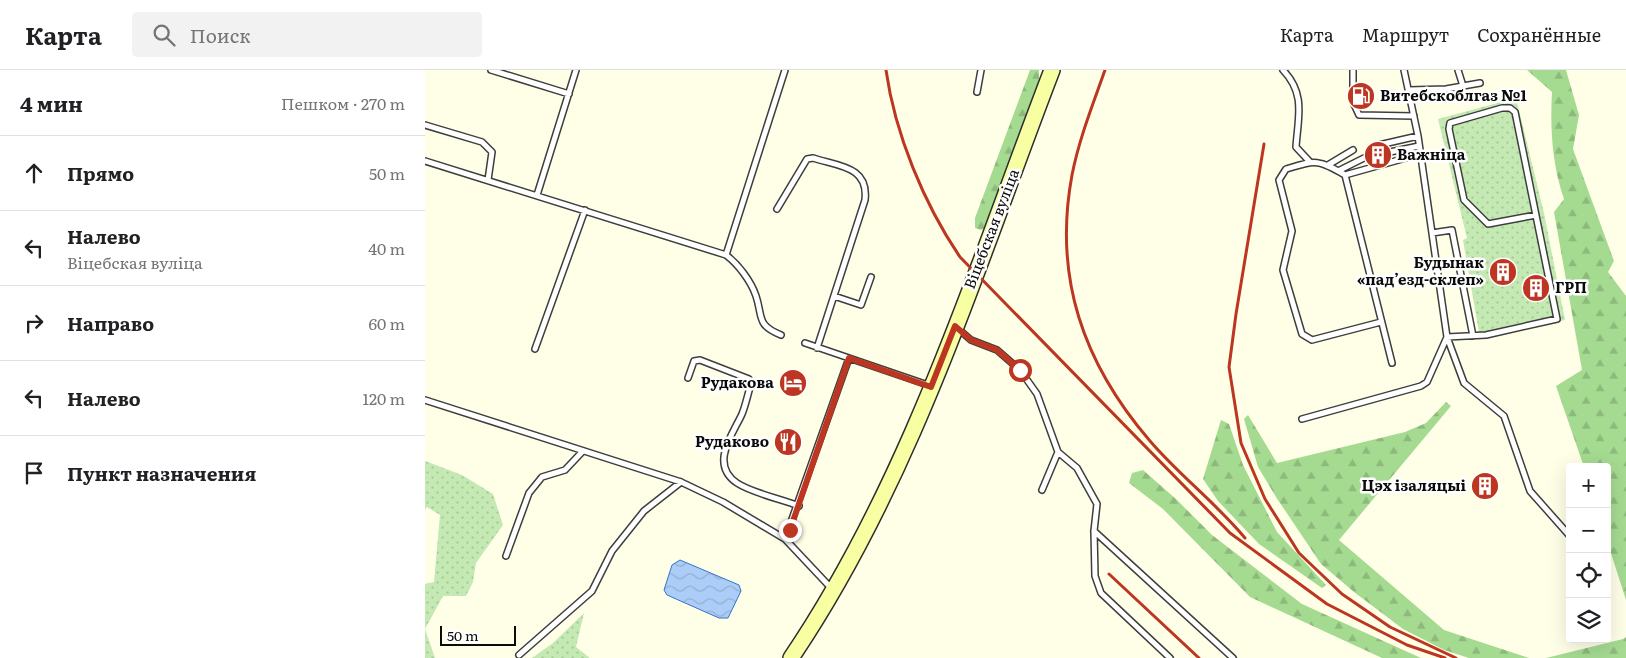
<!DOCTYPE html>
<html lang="ru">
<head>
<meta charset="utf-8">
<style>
	:root { --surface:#fff; --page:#f2f2f2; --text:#202124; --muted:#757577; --line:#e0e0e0 }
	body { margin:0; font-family:Literata,serif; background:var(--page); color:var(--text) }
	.controls { position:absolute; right:15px; bottom:15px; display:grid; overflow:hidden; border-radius:5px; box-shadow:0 5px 20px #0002 }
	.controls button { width:45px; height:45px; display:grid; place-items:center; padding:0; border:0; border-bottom:1px solid var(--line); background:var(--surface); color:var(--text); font:25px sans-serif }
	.scale { position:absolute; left:15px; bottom:12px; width:76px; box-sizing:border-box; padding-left:5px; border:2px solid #0b0b0b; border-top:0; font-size:14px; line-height:18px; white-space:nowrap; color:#0b0b0b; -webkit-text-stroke:4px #fff; paint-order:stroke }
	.stop { position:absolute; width:15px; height:15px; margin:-11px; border:4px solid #bc3621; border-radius:50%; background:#fff }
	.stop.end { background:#bc3621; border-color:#fff; box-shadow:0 1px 5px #0008 }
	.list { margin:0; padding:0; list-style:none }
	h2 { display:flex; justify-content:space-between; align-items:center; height:65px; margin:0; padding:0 20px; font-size:21px }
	h2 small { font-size:16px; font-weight:400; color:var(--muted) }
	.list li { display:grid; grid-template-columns:32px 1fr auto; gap:15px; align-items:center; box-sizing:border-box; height:75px; padding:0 20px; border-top:1px solid var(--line) }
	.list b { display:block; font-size:19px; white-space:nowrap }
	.list p { margin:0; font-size:16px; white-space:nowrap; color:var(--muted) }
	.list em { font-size:16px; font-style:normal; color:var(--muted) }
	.icon { flex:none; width:28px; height:28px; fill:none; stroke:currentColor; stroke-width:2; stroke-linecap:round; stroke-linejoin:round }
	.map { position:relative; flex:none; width:1201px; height:588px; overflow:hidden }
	header { display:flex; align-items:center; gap:30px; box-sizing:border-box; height:70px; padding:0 25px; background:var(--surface); border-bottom:1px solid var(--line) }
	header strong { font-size:24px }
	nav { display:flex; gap:28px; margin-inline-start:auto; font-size:18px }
	.search { width:350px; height:45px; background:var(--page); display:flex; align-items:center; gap:12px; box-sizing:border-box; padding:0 18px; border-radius:5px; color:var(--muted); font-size:19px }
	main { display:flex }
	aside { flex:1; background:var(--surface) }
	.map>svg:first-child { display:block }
	.grass { fill:url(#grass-dots) }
	.forest { fill:url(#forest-firs) }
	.water { fill:url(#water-waves); stroke:#3273cf }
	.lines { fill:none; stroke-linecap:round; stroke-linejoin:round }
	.service-casing { stroke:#3e3e3e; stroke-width:8 }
	.secondary-casing { stroke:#2d2d2d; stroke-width:18 }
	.service { stroke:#fff; stroke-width:5 }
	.secondary { stroke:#f8ffa3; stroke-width:15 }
	.rail { stroke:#bc3621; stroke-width:3 }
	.route { stroke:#bc3621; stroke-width:6 }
	.labels { text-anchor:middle; stroke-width:5; stroke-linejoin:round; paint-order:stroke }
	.poi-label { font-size:15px; font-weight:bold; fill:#0b0b0b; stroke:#fff; text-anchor:end }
	.street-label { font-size:15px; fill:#0b0b0b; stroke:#fff }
</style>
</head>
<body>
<header>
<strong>Карта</strong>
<div class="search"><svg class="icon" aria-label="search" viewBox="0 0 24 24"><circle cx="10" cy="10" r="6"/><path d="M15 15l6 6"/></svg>Поиск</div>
<nav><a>Карта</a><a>Маршрут</a><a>Сохранённые</a></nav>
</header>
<main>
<aside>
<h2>4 мин<small>Пешком · 270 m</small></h2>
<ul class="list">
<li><svg class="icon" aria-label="ahead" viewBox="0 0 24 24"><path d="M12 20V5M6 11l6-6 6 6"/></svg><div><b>Прямо</b></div><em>50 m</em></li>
<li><svg class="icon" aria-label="left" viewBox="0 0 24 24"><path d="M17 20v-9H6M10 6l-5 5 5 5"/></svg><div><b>Налево</b><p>Віцебская вуліца</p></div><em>40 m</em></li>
<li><svg class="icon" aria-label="right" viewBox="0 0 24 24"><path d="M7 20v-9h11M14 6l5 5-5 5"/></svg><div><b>Направо</b></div><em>60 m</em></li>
<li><svg class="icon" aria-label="left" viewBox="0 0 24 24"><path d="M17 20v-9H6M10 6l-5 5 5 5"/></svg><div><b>Налево</b></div><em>120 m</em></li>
<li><svg class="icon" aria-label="arrive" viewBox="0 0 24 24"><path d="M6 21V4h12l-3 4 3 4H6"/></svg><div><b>Пункт назначения</b></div></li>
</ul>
</aside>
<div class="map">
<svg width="1201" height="588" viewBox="0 0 1201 588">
	<defs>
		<pattern id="grass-dots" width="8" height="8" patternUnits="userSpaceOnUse" patternTransform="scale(1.25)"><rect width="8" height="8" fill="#c4e9b2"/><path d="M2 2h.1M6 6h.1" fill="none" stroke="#a7c698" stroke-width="1.8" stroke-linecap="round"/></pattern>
		<pattern id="forest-firs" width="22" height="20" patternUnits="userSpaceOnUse" patternTransform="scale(1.25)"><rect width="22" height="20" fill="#a5da91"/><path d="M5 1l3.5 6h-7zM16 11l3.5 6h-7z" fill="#8dba7c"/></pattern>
		<pattern id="water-waves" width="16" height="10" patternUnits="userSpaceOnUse" patternTransform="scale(1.25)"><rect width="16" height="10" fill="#accdf7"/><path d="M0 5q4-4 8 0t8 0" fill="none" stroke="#93afd2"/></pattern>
	</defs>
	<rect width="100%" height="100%" fill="#ffffe8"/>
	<!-- grass -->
	<path class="grass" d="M1091,28L1119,143L1140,250L1055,268L1038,170L1042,168L1013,49Z
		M0,391L37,405L68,424L78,455L51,493L48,512L41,526H18L0,559L10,588H0V514L9,512L15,445L2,437L0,440Z
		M159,543L151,577L165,588H107L128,573Z"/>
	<!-- forest -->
	<path class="forest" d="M605,0H614V15L562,157L556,160L550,158V148Z
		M1102,0H1141L1154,45L1148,79L1189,191L1183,202L1201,226V530L1182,471V397H1159L1131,316L1157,300L1129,142L1139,129C1127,95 1125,58 1127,22Z
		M1021,332L1026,336L914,470L1019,560L1104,588H1044L1019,580L978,559L929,522L896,494L851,427L833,397L819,349L823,345L852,393L980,362L1001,353Z
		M796,350L804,354L818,395L852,462L901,515L897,518L834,474L793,431L778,409Z
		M718,400L751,429L787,465L877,534L996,588H957L825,527L738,439L704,413L707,403Z
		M1201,567V588H1121L1198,569Z"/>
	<!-- water -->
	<path class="water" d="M255,490L314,515L316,521L303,548H294L242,525L239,520L247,495Z"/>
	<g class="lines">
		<defs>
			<path id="service" d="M66,0L144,24
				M858,0C881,24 873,47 871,77L885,92
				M1033,0L1038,16
				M928,17V0
				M984,20L1021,19L1055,13
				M552,22L556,0
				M928,32L934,45L989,46
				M0,55L57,72L67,82L63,110
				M954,75L993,66
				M965,82L994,76
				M0,91L301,185C313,194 326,211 331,226C338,247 331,255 356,265
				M903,95L928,80
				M913,101L941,87
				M920,105C893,89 891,90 861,99L854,110L867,161L858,200L877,264L887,270L956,252
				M112,125L151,0
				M352,139L382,89L388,88C413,96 444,96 440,130L392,278
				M1111,145L1063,154L1039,130L1024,59L1025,53L1077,38H1085L1090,42L1132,249L1061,265L1022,267L1039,313L1079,346L1105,421L1144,465
				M1007,163L1027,160L1048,266
				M301,185L360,0
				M409,226L436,235L446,207
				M532,258L546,270L572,280L595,300L612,324L633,382L652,398L672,434L669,461L670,506L676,523L745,588
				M380,273L506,316
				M110,279L160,140
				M967,293L920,105L995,84
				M263,308L269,291L275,290L324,309L326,314C323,323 321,334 317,344C308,364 284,394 312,413C327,423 356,429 374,436
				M0,330L256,412L298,432L360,469L407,519
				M877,349L996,316L1002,312L1022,267L993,66L979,0
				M617,420L633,382
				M669,461L808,588
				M360,469L424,288
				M81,486L104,423L117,407L140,400L157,382
				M94,585L167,521L187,481L219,441L256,412"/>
			<path id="secondary" d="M366,588C487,409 550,200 627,0"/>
		</defs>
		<!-- service casing -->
		<use href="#service" class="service-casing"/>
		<!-- secondary casing -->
		<use href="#secondary" class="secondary-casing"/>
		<!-- service -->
		<use href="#service" class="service"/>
		<!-- secondary -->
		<use href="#secondary" class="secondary"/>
		<!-- rail -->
		<path class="rail" d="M461,0C470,64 499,134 535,187L805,463L902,534L982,575L1020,588
			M680,0C668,34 654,69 647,105C628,207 658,293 725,371C754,405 791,433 820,468
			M839,74L811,244L804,297L816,373L840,429L874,483L917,524L965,557L1031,588
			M684,504L774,588"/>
	</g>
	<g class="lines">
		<!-- route -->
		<path class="route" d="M365,460L424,288L506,317L530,256L546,270L572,280L595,300"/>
	</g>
	<!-- icons -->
	<defs>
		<symbol id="fuel-disc" viewBox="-11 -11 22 22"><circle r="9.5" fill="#bc3621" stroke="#fff"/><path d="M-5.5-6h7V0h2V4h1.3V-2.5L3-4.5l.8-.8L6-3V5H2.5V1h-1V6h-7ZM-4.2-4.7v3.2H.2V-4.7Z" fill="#fff"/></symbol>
		<symbol id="building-disc" viewBox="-11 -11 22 22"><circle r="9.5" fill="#bc3621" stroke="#fff"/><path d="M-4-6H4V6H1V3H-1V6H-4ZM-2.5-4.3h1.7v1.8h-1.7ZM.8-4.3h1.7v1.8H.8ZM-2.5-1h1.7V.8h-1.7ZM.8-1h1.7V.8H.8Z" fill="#fff"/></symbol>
		<symbol id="hotel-disc" viewBox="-11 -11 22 22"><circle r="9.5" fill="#bc3621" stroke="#fff"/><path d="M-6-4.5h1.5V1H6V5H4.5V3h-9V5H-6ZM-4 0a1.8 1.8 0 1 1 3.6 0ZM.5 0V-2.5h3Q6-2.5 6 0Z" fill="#fff"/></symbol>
		<symbol id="restaurant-disc" viewBox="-11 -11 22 22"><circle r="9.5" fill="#bc3621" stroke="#fff"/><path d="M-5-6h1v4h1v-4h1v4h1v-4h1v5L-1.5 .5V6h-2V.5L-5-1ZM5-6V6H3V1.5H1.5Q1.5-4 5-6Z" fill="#fff"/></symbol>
	</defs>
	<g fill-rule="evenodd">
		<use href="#fuel-disc" x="920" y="10" width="32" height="32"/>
		<use href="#building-disc" x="937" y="69" width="32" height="32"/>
		<use href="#building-disc" x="1062" y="186" width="32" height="32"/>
		<use href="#building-disc" x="1095" y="202" width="32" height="32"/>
		<use href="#hotel-disc" x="352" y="297" width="32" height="32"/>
		<use href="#restaurant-disc" x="347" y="356" width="32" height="32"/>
		<use href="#building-disc" x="1044" y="400" width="32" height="32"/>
	</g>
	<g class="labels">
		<!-- poi labels -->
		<g class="poi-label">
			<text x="955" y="31" text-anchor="start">Витебскоблгаз №1</text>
			<text x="972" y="90" text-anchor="start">Важніца</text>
			<text x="1059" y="198">Будынак<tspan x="1059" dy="17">«падʼезд-склеп»</tspan></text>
			<text x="1130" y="223" text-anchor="start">ГРП</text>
			<text x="349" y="318">Рудакова</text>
			<text x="344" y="377">Рудаково</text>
			<text x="1041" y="421">Цэх ізаляцыі</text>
		</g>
		<!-- street labels -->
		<g class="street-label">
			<text transform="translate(567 159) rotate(-69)" y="5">Віцебская вуліца</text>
		</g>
	</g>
</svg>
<div class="controls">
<button>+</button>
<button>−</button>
<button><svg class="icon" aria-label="locate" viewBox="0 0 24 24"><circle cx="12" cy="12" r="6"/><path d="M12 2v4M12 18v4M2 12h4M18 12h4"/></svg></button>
<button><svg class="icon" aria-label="layers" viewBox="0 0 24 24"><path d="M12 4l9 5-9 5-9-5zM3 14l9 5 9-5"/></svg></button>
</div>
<div class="scale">50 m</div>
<div class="stop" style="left:595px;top:300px"></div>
<div class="stop end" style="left:365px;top:460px"></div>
</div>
</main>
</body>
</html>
